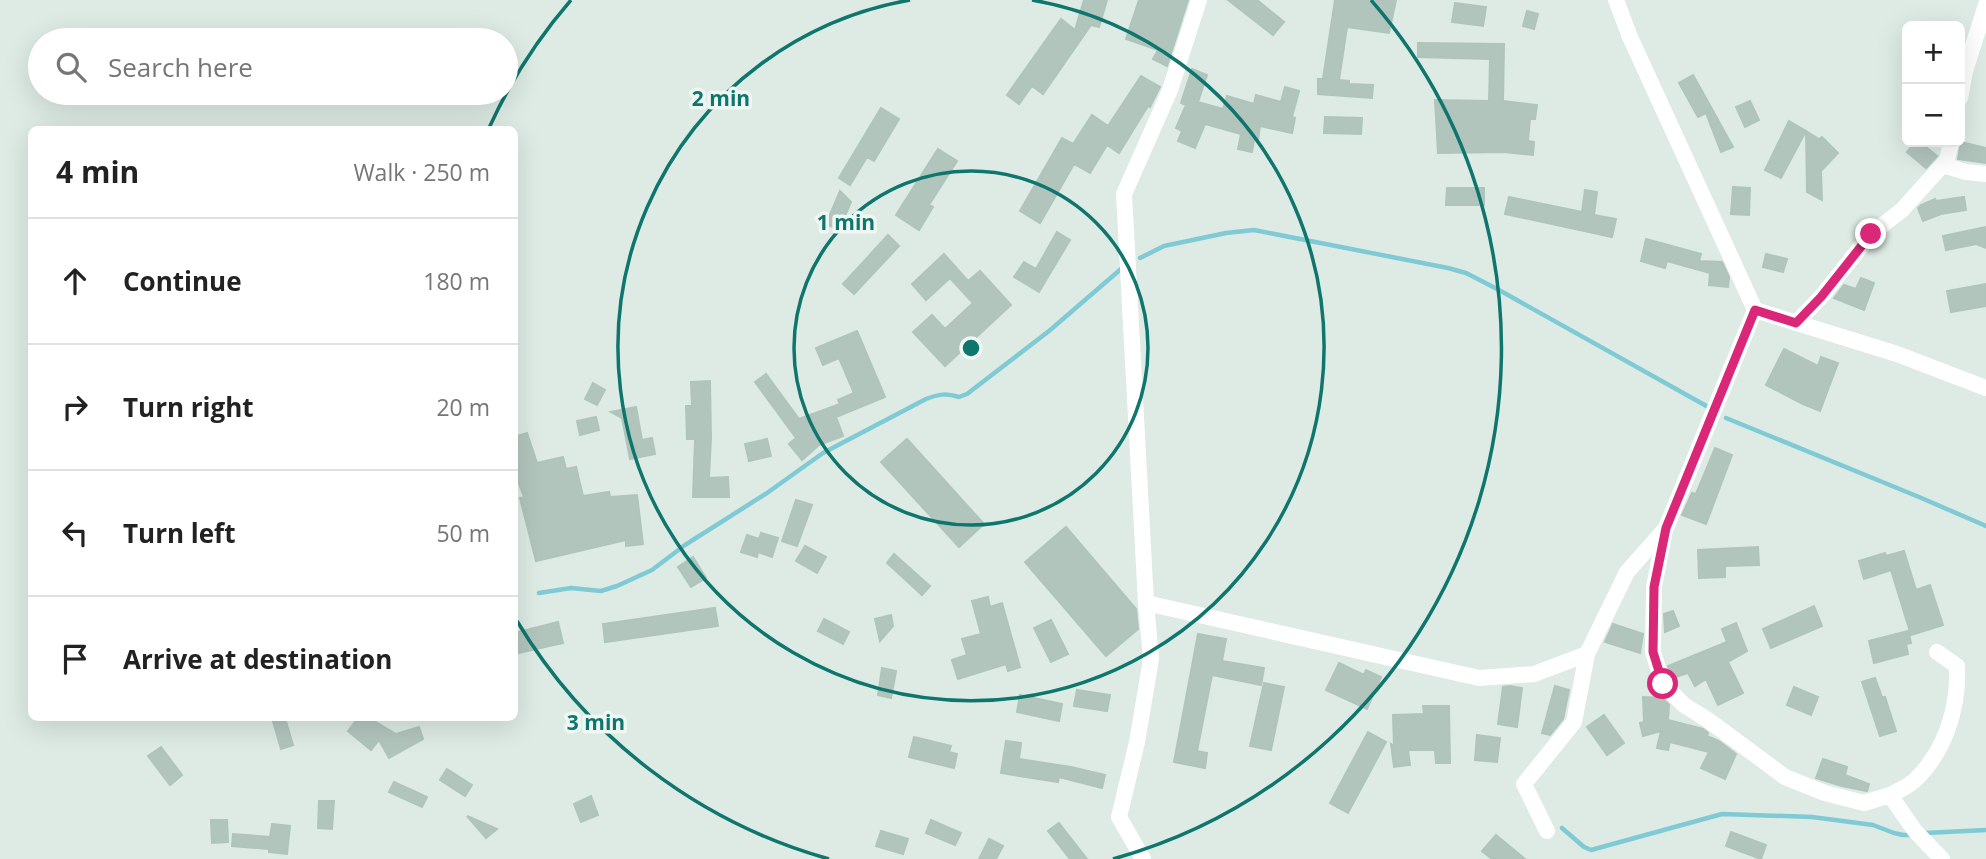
<!DOCTYPE html>
<html lang="en">
<head>
<meta charset="utf-8">
<style>
	:root { --surface:#fff; --page:#f2f2f2; --text:#222; --muted:#767676; --line:#e0e0e0 }
	body { margin:0; font-family:"Open Sans",sans-serif; background:var(--page); color:var(--text) }
	.controls { position:absolute; right:21px; top:21px; display:grid; overflow:hidden; border-radius:10px; box-shadow:0 7px 28px #0002 }
	.controls button { width:63px; height:63px; display:grid; place-items:center; padding:0; border:0; border-bottom:2px solid var(--line); background:var(--surface); color:var(--text); font:35px sans-serif }
	.stop { position:absolute; width:21px; height:21px; margin:-16px; border:5px solid #db2777; border-radius:50%; background:#fff }
	.stop.end { background:#db2777; border-color:#fff; box-shadow:0 2px 7px #0008 }
	.list { margin:0; padding:0; list-style:none }
	h2 { display:flex; justify-content:space-between; align-items:center; height:91px; margin:0; padding:0 28px; font-size:30px }
	h2 small { font-size:23px; font-weight:400; color:var(--muted) }
	.list li { display:grid; grid-template-columns:46px 1fr auto; gap:21px; align-items:center; box-sizing:border-box; height:126px; padding:0 28px; border-top:2px solid var(--line) }
	.list b { display:block; font-size:26px; white-space:nowrap }
	.list em { font-size:23px; font-style:normal; color:var(--muted) }
	.icon { flex:none; width:38px; height:38px; fill:none; stroke:currentColor; stroke-width:2; stroke-linecap:round; stroke-linejoin:round }
	.map { position:relative; flex:none; width:1986px; height:859px; overflow:hidden }
	.search { position:absolute; background:var(--surface); box-shadow:0 7px 28px #0002; left:28px; top:28px; width:490px; height:77px; display:flex; align-items:center; gap:18px; box-sizing:border-box; padding:0 24px; border-radius:38px; color:var(--muted); font-size:26px }
	.panel { position:absolute; background:var(--surface); box-shadow:0 7px 28px #0002; left:28px; top:126px; width:490px; height:595px; border-radius:10px }
	.map>svg:first-child { display:block }
	.lines { fill:none; stroke-linecap:round; stroke-linejoin:round }
	.stream { stroke:#7fcad5; stroke-width:4.5 }
	.building { fill:#b2c5bd; stroke:#afc5bb; stroke-width:2 }
	.minor { stroke:#fff; stroke-width:16 }
	.route { stroke:#db2777; stroke-width:9 }
	.ring { fill:none; stroke:#0f766e; stroke-width:3.5 }
	.centre { fill:#0f766e; stroke:#eef7f2; stroke-width:3.5 }
	.ring-label { font-size:21px; text-anchor:middle; font-weight:bold; fill:#0f766e; stroke:#eef7f2; stroke-width:7; stroke-linejoin:round; paint-order:stroke }
</style>
</head>
<body>
<div class="map">
<svg width="1986" height="859" viewBox="0 0 1986 859">
	<rect width="100%" height="100%" fill="#ddebe4"/>
	<g class="lines">
		<!-- stream -->
		<path class="stream" d="M1140,258L1164,246L1226,233L1254,230L1448,268L1466,273L1499,290L1710,408
			M1726,418L1919,497L1986,526
			M539,593L571,588L601,591L617,586L652,570L685,545L767,493L823,453L926,399C939,394 946,393 959,397L967,394L1049,331L1121,269
			M1562,828L1584,847L1591,850L1722,814L1812,817L1873,825L1894,833L1903,835H1911
			M1925,833L1986,830"/>
	</g>
	<!-- building -->
	<path class="building" d="M1084,0H1107L1099,27L1091,25L1043,94L1032,86L1019,104L1007,95L1061,19L1075,30Z
		M1139,0H1188L1167,66L1153,59L1158,50L1126,39Z
		M1228,0H1257L1284,22L1273,35Z
		M1335,0H1396L1389,33L1347,27L1339,80L1349,81V84L1373,85L1372,98L1318,94V79H1323Z
		M1455,3L1486,7L1483,26L1452,22Z
		M1527,11L1538,14L1534,29L1523,26Z
		M1418,43L1504,44L1503,101L1537,105L1535,119H1530L1528,141L1534,142L1533,155L1503,152L1438,153L1435,100L1489,101L1490,59L1418,57Z
		M1192,69L1207,75L1198,102L1223,109L1227,96L1254,104L1256,95L1281,102L1285,87L1299,91L1292,117L1295,118L1292,133L1260,126L1258,140H1254L1252,152L1238,149L1241,134L1205,124L1195,148L1178,141L1182,131L1176,128L1186,105L1181,103Z
		M1693,75L1712,109L1709,111L1712,109L1733,147L1721,152L1706,113L1698,117L1679,83Z
		M1141,76L1160,87L1150,107L1148,106L1119,153L1107,145L1090,173L1074,164L1040,223L1020,211L1062,138L1073,144L1092,115L1108,126Z
		M1750,101L1759,120L1745,127L1736,107Z
		M881,108L899,119L874,161L867,157L850,185L839,178Z
		M1325,117L1362,118L1361,134L1324,133Z
		M1789,121L1806,131L1781,178L1765,170Z
		M1806,131L1819,139L1822,137L1838,153L1821,171L1822,200L1807,192Z
		M1915,142H1920L1937,156L1926,168L1907,152Z
		M1961,142L1986,148V163L1958,159Z
		M938,149L957,161L929,205L933,207L919,230L896,215Z
		M1733,187L1750,188L1749,215L1731,214Z
		M1447,188H1484V205H1446Z
		M1585,190L1597,192L1594,215L1616,219L1612,237L1505,214L1509,197L1582,212Z
		M840,191L851,202L839,230L826,224Z
		M1964,197L1966,210L1941,214L1923,221L1918,208L1921,205L1935,199L1936,201Z
		M1986,227V248L1976,244L1946,250L1943,236Z
		M1057,232L1070,240L1039,292L1014,277L1024,262L1036,269Z
		M888,235L899,246L854,294L843,284Z
		M1646,239L1701,254L1699,261L1722,262L1729,277L1728,287L1709,285L1710,273L1667,261L1665,268L1641,261Z
		M944,254L968,281L980,271L1011,305L945,366L913,332L932,315L945,329L973,303L950,278L926,300L912,284Z
		M1766,254L1787,259L1783,272L1763,267Z
		M1861,278L1874,283L1864,310L1834,298L1844,285L1856,289Z
		M1986,284V306L1951,312L1947,291Z
		M857,331L885,397L836,417L843,436L819,445L802,460L789,444L796,438L755,382L766,374L799,419L840,404L838,400L854,393L839,358L823,365L816,348Z
		M1784,349L1818,366L1821,357L1838,363L1820,411L1803,404L1766,385Z
		M710,381L711,438L709,478L728,477L729,497H693L695,439H687L686,406H692L691,382Z
		M593,383L605,390L597,405L585,399Z
		M636,407L642,440L652,438L655,454L630,459L622,418L611,412Z
		M596,417L599,430L580,435L577,421Z
		M527,433L537,463L563,457L566,469L576,467L583,496L609,492L610,497L637,495L643,544L626,546V540L536,561L520,498L524,497L514,471V437Z
		M767,439L771,456L749,461L745,444Z
		M907,439L984,524L959,547L881,462Z
		M1715,448L1732,455L1706,524L1682,515L1692,493L1696,494Z
		M796,500L812,505L797,546L782,541Z
		M1066,527L1136,609L1138,629L1106,656L1025,562Z
		M761,533L778,538L772,557L758,552L757,557L741,552L747,535L759,539Z
		M805,546L826,557L817,573L796,561Z
		M1758,547L1759,565L1725,566V577L1699,578L1698,550Z
		M1904,551L1916,590L1930,585L1943,625L1911,635L1891,570L1864,579L1859,561L1885,553L1886,556Z
		M894,554L930,586L922,595L887,563Z
		M693,557L706,578L691,587L678,567Z
		M988,597L990,607L1002,603L1020,667L1008,671L1006,664L958,679L952,660L967,655L962,639L981,634L972,601Z
		M1814,606L1822,626L1771,648L1763,629Z
		M715,608L718,626L605,642L603,624Z
		M1673,611L1679,626L1665,632L1664,614Z
		M891,615L893,626L880,641L875,619Z
		M824,619L849,632L843,644L818,631Z
		M1051,620L1068,654L1051,662L1034,628Z
		M558,622L563,643L514,654V633Z
		M1736,623L1747,651L1728,662L1743,693L1718,705L1706,679L1695,686L1688,673L1672,678L1668,666L1727,642L1722,629Z
		M1613,624L1643,634L1640,653L1605,642Z
		M1908,631L1911,643L1906,644L1908,654L1874,663L1869,641Z
		M1198,634L1226,639L1222,661L1264,668L1261,685L1212,675L1197,751L1207,753L1205,768L1174,762Z
		M1339,663L1364,675L1366,670L1381,677L1367,709L1326,690Z
		M882,668L896,671L891,698L878,695Z
		M1875,678L1882,697H1885L1896,731L1880,736L1862,682Z
		M1264,683L1284,687L1271,750L1250,746Z
		M1510,686L1522,688L1517,727L1498,724L1503,687Z
		M1555,686L1569,690L1563,719L1550,735L1542,733Z
		M1794,687L1818,697L1811,715L1787,705Z
		M1077,690L1110,695L1107,711L1074,706Z
		M1020,695L1062,704L1059,721L1017,712Z
		M1643,697L1662,698L1669,705L1668,720L1703,729L1708,733L1707,736L1719,741L1736,754L1725,779L1701,768L1709,752L1670,742L1668,750L1657,748L1661,731L1643,736L1640,723L1644,722Z
		M1423,706H1449L1450,763H1436L1435,750H1408L1410,765L1394,767L1391,744L1394,746L1393,715L1424,714Z
		M1604,715L1624,743L1607,755L1587,727Z
		M272,718H285L293,745L281,749Z
		M358,718H369L396,734L419,727L423,739L389,758L379,740L371,750L348,731Z
		M1368,732L1386,742L1348,813L1330,803Z
		M1477,735L1500,738L1497,762L1475,760Z
		M914,737L951,746L949,752L957,754L954,768L909,757Z
		M1006,741L1021,743L1019,759L1071,767L1105,775L1102,788L1059,777L1058,782L1001,773Z
		M161,747L182,775L170,785L148,756Z
		M1823,759L1847,767L1845,775L1869,784L1867,791L1842,786L1816,778Z
		M447,769L472,785L465,796L440,780Z
		M394,782L427,797L422,807L389,792Z
		M591,796L598,815L581,822L574,804Z
		M319,801H334L332,829L318,828Z
		M467,816L497,829L486,838Z
		M211,820H227L228,842L212,843Z
		M931,820L961,833L955,845L926,833Z
		M1059,823L1087,859H1070L1048,831Z
		M272,824L290,826L287,854L269,852V849L232,846L233,834L270,837Z
		M881,831L908,839L903,854L876,846Z
		M1731,832L1766,845L1761,859L1726,846Z
		M1496,835L1525,859H1492L1482,851Z
		M989,839L1003,846L996,859H979Z"/>
	<g class="lines">
		<!-- minor -->
		<path class="minor" d="M1960,98L1965,71L1986,5
			M1943,165L1966,172L1986,174
			M1755,310L1897,354L1986,388
			M1796,323L1821,297L1871,234L1902,210L1947,160L1951,142
			M1665,530L1654,587L1653,652L1663,684L1684,705L1708,720L1785,777L1825,793L1864,803L1890,795
			M1146,603L1479,678L1534,674L1587,654L1627,572L1666,528L1755,310L1630,37L1616,0
			M1937,652L1957,666C1959,708 1945,752 1914,781C1907,787 1898,791 1890,795L1915,831L1942,859
			M1547,831L1524,784L1574,722L1587,654
			M1143,859L1119,817L1137,742L1151,659L1146,603L1124,194L1170,90L1199,0"/>
	</g>
	<g class="lines">
		<!-- route -->
		<path class="route" d="M1663,684L1653,652L1654,587L1666,528L1755,310L1796,323L1821,297L1871,234"/>
	</g>
	<!-- distance rings -->
	<g class="ring">
		<circle cx="971" cy="348" r="177"/>
		<path d="M1032 0A353 353 0 1 1 910 0"/>
		<path d="M829 859A530 530 0 0 1 517 621M489 128A530 530 0 0 1 571 0M1371 0A530 530 0 0 1 1113 859"/>
	</g>
	<circle cx="971" cy="348" r="10" class="centre"/>
	<g class="ring-label">
		<text x="721" y="106">2 min</text>
		<text x="846" y="230">1 min</text>
		<text x="596" y="730">3 min</text>
	</g>
</svg>
<div class="controls">
<button>+</button>
<button>−</button>
</div>
<div class="stop" style="left:1663px;top:684px"></div>
<div class="stop end" style="left:1871px;top:234px"></div>
<div class="search"><svg class="icon" aria-label="search" viewBox="0 0 24 24"><circle cx="10" cy="10" r="6"/><path d="M15 15l6 6"/></svg>Search here</div>
<section class="panel">
<h2>4 min<small>Walk · 250 m</small></h2>
<ul class="list">
<li><svg class="icon" aria-label="ahead" viewBox="0 0 24 24"><path d="M12 20V5M6 11l6-6 6 6"/></svg><div><b>Continue</b></div><em>180 m</em></li>
<li><svg class="icon" aria-label="right" viewBox="0 0 24 24"><path d="M7 20v-9h11M14 6l5 5-5 5"/></svg><div><b>Turn right</b></div><em>20 m</em></li>
<li><svg class="icon" aria-label="left" viewBox="0 0 24 24"><path d="M17 20v-9H6M10 6l-5 5 5 5"/></svg><div><b>Turn left</b></div><em>50 m</em></li>
<li><svg class="icon" aria-label="arrive" viewBox="0 0 24 24"><path d="M6 21V4h12l-3 4 3 4H6"/></svg><div><b>Arrive at destination</b></div></li>
</ul>
</section>
</div>
</body>
</html>
